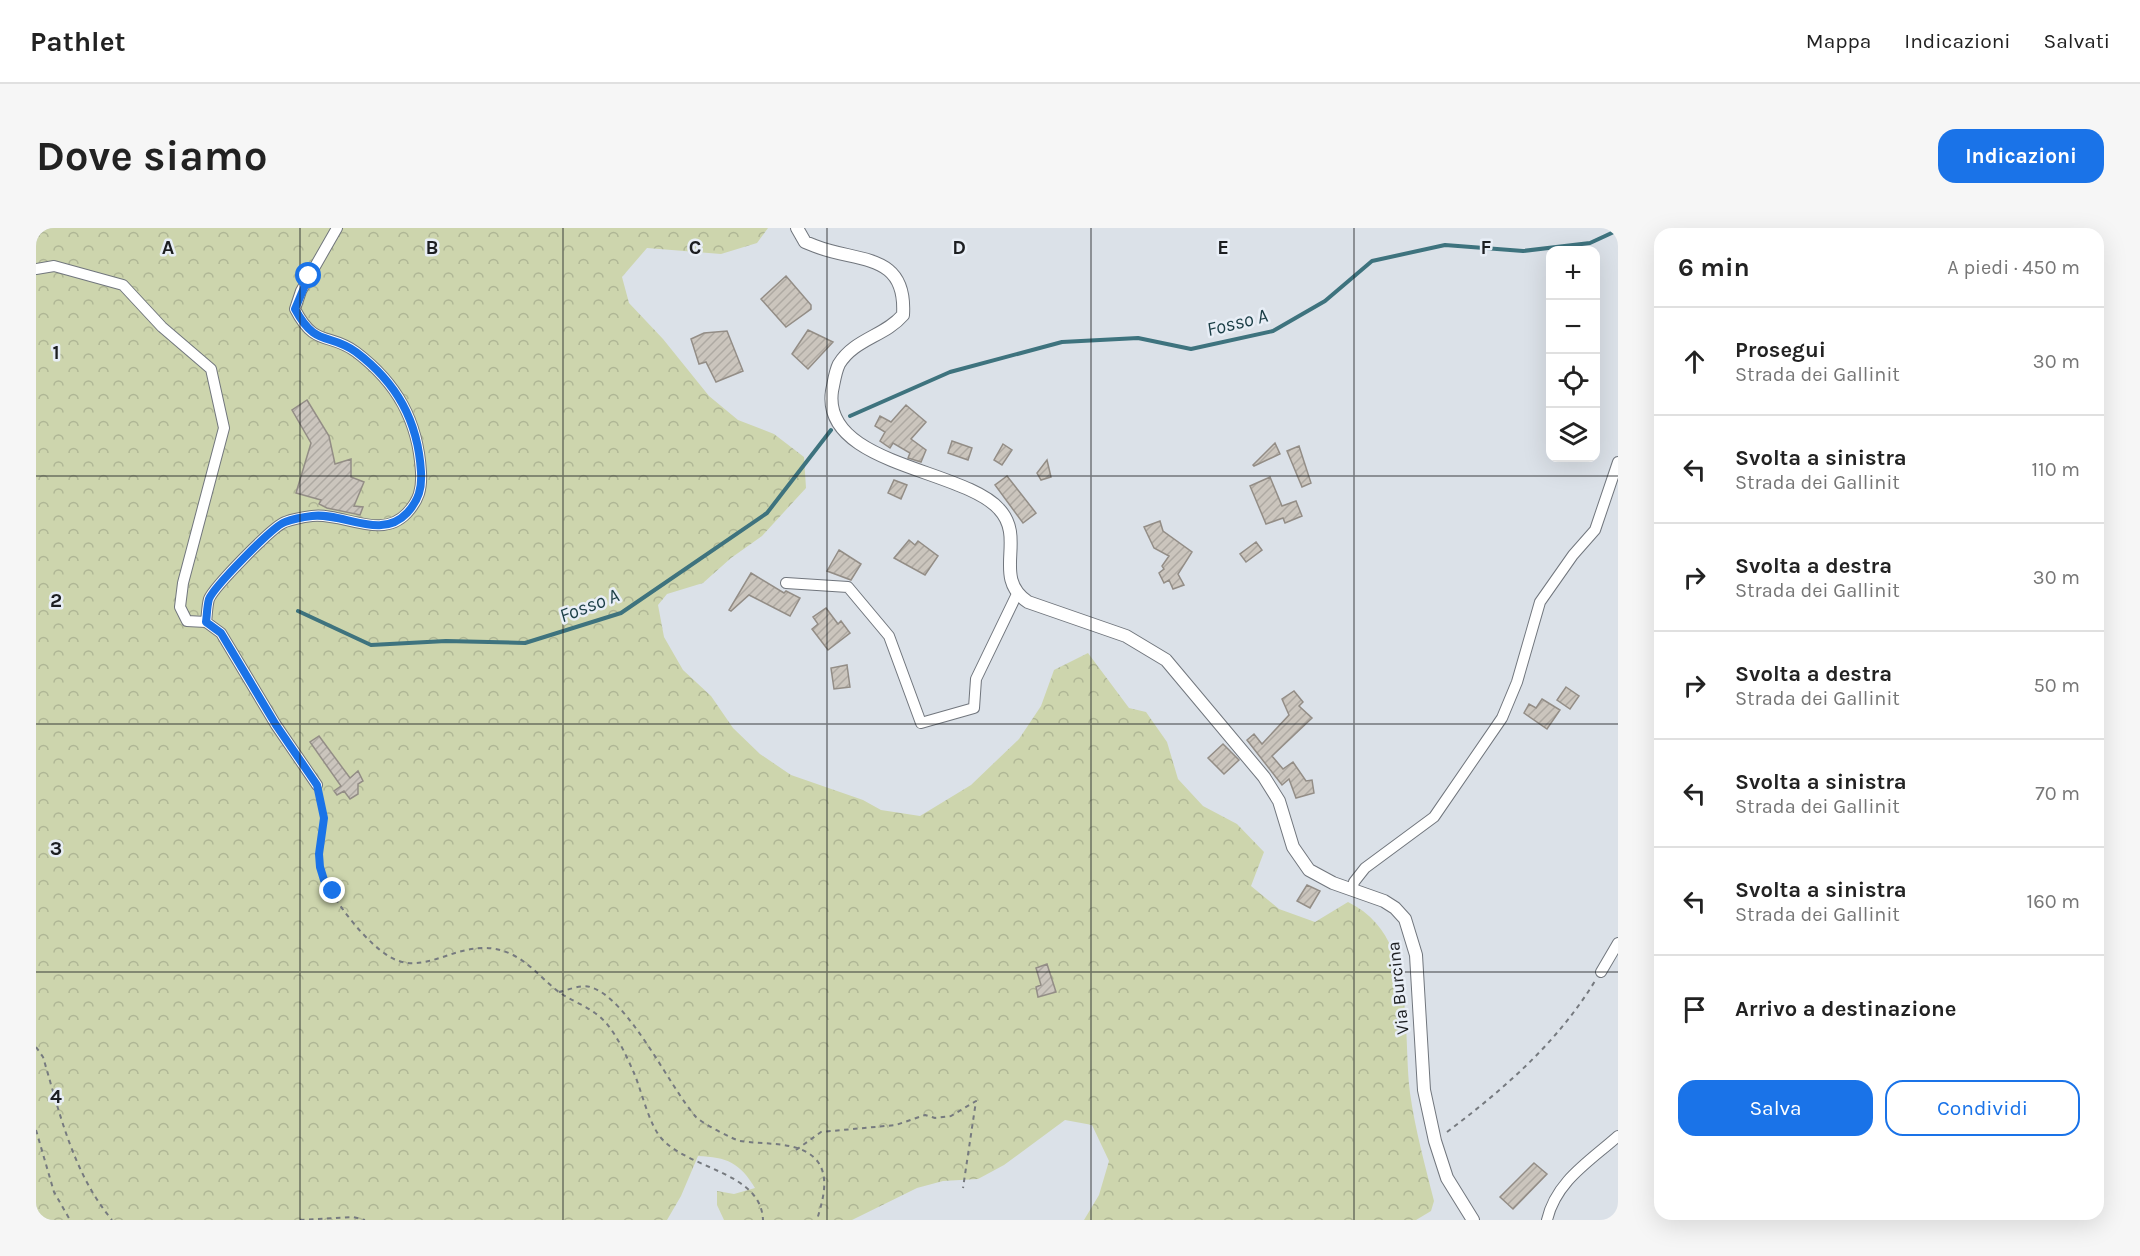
<!DOCTYPE html>
<html lang="it">
<head>
<meta charset="utf-8">
<style>
	:root { --surface:#fff; --page:#f6f6f6; --text:#222; --muted:#767676; --line:#e0e0e0; --accent:#1a73e8 }
	body { margin:0; font-family:Karla,sans-serif; background:var(--page); color:var(--text) }
	.controls { position:absolute; right:18px; top:18px; display:grid; overflow:hidden; border-radius:12px; box-shadow:0 6px 24px #0002 }
	.controls button { width:54px; height:54px; display:grid; place-items:center; padding:0; border:0; border-bottom:2px solid var(--line); background:var(--surface); color:var(--text); font:30px sans-serif }
	.stop { position:absolute; width:18px; height:18px; margin:-14px; border:4px solid #1a73e8; border-radius:50%; background:#fff }
	.stop.end { background:#1a73e8; border-color:#fff; box-shadow:0 2px 6px #0008 }
	.list { margin:0; padding:0; list-style:none }
	h2 { display:flex; justify-content:space-between; align-items:center; height:78px; margin:0; padding:0 24px; font-size:26px }
	h2 small { font-size:20px; font-weight:400; color:var(--muted) }
	.list li { display:grid; grid-template-columns:39px 1fr auto; gap:18px; align-items:center; box-sizing:border-box; height:108px; padding:0 24px; border-top:2px solid var(--line) }
	.list b { display:block; font-size:22px; white-space:nowrap }
	.list p { margin:0; font-size:20px; white-space:nowrap; color:var(--muted) }
	.list em { font-size:20px; font-style:normal; color:var(--muted) }
	.actions { display:flex; gap:12px; padding:18px 24px }
	.actions a { flex:1; padding:14px 0; border:2px solid var(--accent); border-radius:18px; text-align:center; font-size:21px; color:var(--accent) }
	.actions .main { background:var(--accent); color:#fff }
	.icon { flex:none; width:33px; height:33px; fill:none; stroke:currentColor; stroke-width:2; stroke-linecap:round; stroke-linejoin:round }
	.map { position:relative; flex:none; width:1582px; height:992px; overflow:hidden; border-radius:18px }
	header { display:flex; align-items:center; gap:36px; box-sizing:border-box; height:84px; padding:0 30px; background:var(--surface); border-bottom:2px solid var(--line) }
	header strong { font-size:28px }
	nav { display:flex; gap:33px; margin-inline-start:auto; font-size:21px }
	.intro { display:flex; align-items:center; justify-content:space-between; box-sizing:border-box; height:144px; padding:0 36px }
	h1 { margin:0; font-size:42px }
	.button { padding:15px 27px; border-radius:18px; background:var(--accent); color:#fff; font-size:21px; font-weight:700 }
	main { display:flex; gap:36px; padding:0 36px }
	aside { flex:1; background:var(--surface); border-radius:18px; box-shadow:0 6px 24px #0002 }
	.map>svg:first-child { display:block }
	.forest { fill:url(#forest-crowns) }
	.lines { fill:none; stroke-linecap:round; stroke-linejoin:round }
	.stream { stroke:#3e737e; stroke-width:4 }
	.building { fill:url(#building-hatch); stroke:#938d86; stroke-width:1.5 }
	.minor-casing { stroke:#71767d; stroke-width:12 }
	.tertiary-casing { stroke:#71767d; stroke-width:14 }
	.path { stroke:#767a7f; stroke-width:2; stroke-dasharray:4.5 4.5; stroke-linecap:butt }
	.minor { stroke:#fff; stroke-width:10 }
	.tertiary { stroke:#fff; stroke-width:12 }
	.route { stroke:#1a73e8; stroke-width:8 }
	.grid { fill:none; stroke:#1c1e21; stroke-width:1.5; stroke-opacity:0.55 }
	.labels { text-anchor:middle; stroke-width:5; stroke-linejoin:round; paint-order:stroke }
	.street-label { font-size:18px; fill:#1c1e21; stroke:#e8eef6 }
	.water-label { font-size:20px; font-style:italic; fill:#1b3e46; stroke:#e8eef6 }
	.grid-label { font-size:20px; text-anchor:middle; font-weight:bold; fill:#1c1e21; stroke:#e8eef6; stroke-width:5; stroke-linejoin:round; paint-order:stroke }
</style>
</head>
<body>
<header>
<strong>Pathlet</strong>
<nav><a>Mappa</a><a>Indicazioni</a><a>Salvati</a></nav>
</header>
<div class="intro"><h1>Dove siamo</h1><a class="button">Indicazioni</a></div>
<main>
<div class="map">
<svg width="1582" height="992" viewBox="0 0 1582 992">
	<defs>
		<pattern id="forest-crowns" width="20" height="18" patternUnits="userSpaceOnUse" patternTransform="scale(1.5)"><rect width="20" height="18" fill="#cdd5ad"/><path d="M2 6a3 3 0 1 1 6 0M12 15a3 3 0 1 1 6 0" fill="none" stroke="#afb695"/></pattern>
		<pattern id="building-hatch" width="6" height="6" patternUnits="userSpaceOnUse" patternTransform="scale(1.5)"><rect width="6" height="6" fill="#cbc5bd"/><path d="M-1 1l2-2M0 6l6-6M5 7l2-2" fill="none" stroke="#aea9a2"/></pattern>
	</defs>
	<rect width="100%" height="100%" fill="#dbe1e8"/>
	<!-- forest -->
	<path class="forest" d="M0,0H732L721,15L685,26L611,20L586,49L593,75L627,111L673,168L702,192L738,206L768,229L770,260L726,308L695,330L667,355L631,366L622,377L628,409L647,442L675,468L697,500L724,526L755,547L827,572L845,582L884,588L935,557L983,511L1005,478L1018,442L1052,425L1093,480L1110,484L1131,514L1142,551L1167,578L1201,596L1228,624L1215,658L1243,681L1279,694L1312,674C1382,708 1366,801 1374,865C1379,901 1389,937 1398,973L1395,983L1380,992H1048L1063,967L1073,933L1056,897L1029,892L968,937L942,951L907,953L881,960L816,992H688L681,977V963L698,966L719,960C704,935 691,929 662,928L645,968L631,992H0Z"/>
	<g class="lines">
		<!-- stream -->
		<path class="stream" d="M814,188L914,144L1026,114L1102,110L1155,121L1237,103L1289,73L1336,33L1409,17L1487,23L1554,15L1582,2
			M262,383L335,417L410,413L489,415L585,385L731,285L795,202"/>
	</g>
	<!-- building -->
	<path class="building" d="M750,48L775,77V81L750,99L725,71Z
		M772,102L797,114L772,141L756,126Z
		M691,103L707,143L680,154L670,134L663,136L655,111L668,105Z
		M271,172L293,208L299,236L315,231V249L328,254L318,278L327,279L324,287L291,280L283,276L285,272L260,265L275,215L256,182Z
		M870,177L890,194L875,211L890,222L885,234L872,230L874,225L857,215L854,220L844,213L849,204L839,198L844,188L855,194Z
		M916,213L936,220L932,232L912,225Z
		M1239,215L1244,226L1218,238L1217,237Z
		M967,216L976,222L966,237L958,232Z
		M1263,218L1275,255L1266,259L1251,223Z
		M1011,232L1015,249L1005,252L1001,245Z
		M971,248L1000,285L987,295L959,257Z
		M1234,249L1246,278L1260,273L1266,288L1249,295L1247,290L1230,296L1214,258Z
		M858,252L871,257L865,271L852,265Z
		M1124,293L1127,303L1156,324L1142,346L1148,357L1137,361L1133,352L1128,355L1123,345L1128,341L1126,338L1133,328L1118,320L1108,299Z
		M873,312L879,317L882,313L902,328L889,347L858,330Z
		M1220,314L1226,322L1210,334L1204,326Z
		M803,322L825,336L815,352L791,343Z
		M715,345L748,365L750,363L764,370L754,388L713,367L695,383L693,382Z
		M790,380L802,396L805,393L814,405L792,422L776,401L782,396L777,389Z
		M811,437L814,459L798,461L795,440Z
		M1530,459L1543,468L1534,481L1521,472Z
		M1258,463L1267,474L1263,478L1276,490L1236,528L1247,541L1257,534L1270,553L1276,552L1278,565L1260,570L1253,551L1246,557L1211,512L1218,506L1226,516L1253,487L1246,471Z
		M1506,471L1524,482L1511,501L1488,485L1493,476L1500,480Z
		M283,508L314,550L322,543L327,553L322,556V566L314,571L308,563L301,567L298,563L305,558L274,514Z
		M1187,516L1203,532L1188,546L1172,530Z
		M1271,657L1284,663L1274,680L1261,673Z
		M1011,736L1020,764L1002,769L1000,759L1005,757L1000,740Z
		M1498,935L1511,946L1477,981L1464,969Z"/>
	<g class="lines">
		<defs>
			<path id="minor" d="M0,41L18,38L87,57L126,99L175,141L188,200L147,355L144,379L151,393L170,394
				M750,355L812,359L853,408L885,495L938,480L940,451L981,366
				M281,557L240,497L185,405L170,394C171,387 171,378 173,371C178,359 237,298 249,294C257,291 268,289 276,288C307,284 345,313 371,285C383,272 386,261 385,244C382,193 361,155 320,124C293,104 279,120 259,81L265,63L301,0
				M1316,662L1318,654L1329,640L1398,589L1466,490L1481,454L1504,374L1537,327L1559,302L1582,234
				M1565,744L1582,715
				M1511,992C1520,953 1554,933 1582,908"/>
			<path id="tertiary" d="M761,0L769,14L779,18C822,35 871,24 867,87C849,108 818,111 803,136C799,144 798,154 796,163C785,237 928,241 963,281C991,311 955,349 992,374L1090,408L1130,432L1228,549L1243,573L1257,619L1273,642L1297,655L1348,673L1359,680L1369,691L1380,727L1388,862L1399,913L1411,950L1437,992"/>
		</defs>
		<!-- minor casing -->
		<use href="#minor" class="minor-casing"/>
		<!-- tertiary casing -->
		<use href="#tertiary" class="tertiary-casing"/>
		<!-- path -->
		<path class="path" d="M284,567C291,587 284,605 283,625C281,655 324,708 348,725C390,757 426,701 477,727C495,736 508,753 523,764C534,772 548,777 559,785C577,797 589,825 598,845C606,864 613,897 626,911C655,942 725,944 727,992
			M523,764C532,762 546,756 554,759C592,769 634,860 660,889C666,895 696,911 704,913C728,917 766,912 782,934C794,951 786,974 781,992
			M0,819L7,829C24,886 37,945 76,992
			M0,902L18,964L34,992
			M1411,904C1468,861 1521,815 1559,753
			M760,922L785,904L860,897L889,887L899,890L915,888L940,873L927,960
			M264,992L317,989L329,992"/>
		<!-- minor -->
		<use href="#minor" class="minor"/>
		<!-- tertiary -->
		<use href="#tertiary" class="tertiary"/>
	</g>
	<g class="lines">
		<!-- route -->
		<path class="route" d="M273,48L259,81C280,120 292,104 320,124C361,155 382,193 385,244C386,260 383,272 371,285C345,313 307,284 276,288C268,289 257,291 249,294C237,298 178,359 173,371C171,378 171,387 170,394L185,405L240,497L281,557L288,590L283,626L284,639L288,652L297,663"/>
	</g>
	<!-- grid -->
	<path class="grid" d="M264,0V992M527,0V992M791,0V992M1055,0V992M1318,0V992M0,248H1582M0,496H1582M0,744H1582"/>
	<g class="labels">
		<!-- street labels -->
		<g class="street-label">
			<text transform="translate(1362 760) rotate(-96)" y="6">Via Burcina</text>
		</g>
		<!-- water labels -->
		<g class="water-label">
			<text transform="translate(1201 94) rotate(-14)" y="7">Fosso A</text>
			<text transform="translate(553 377) rotate(-21)" y="7">Fosso A</text>
		</g>
	</g>
	<g class="grid-label">
		<text x="132" y="26">A</text>
		<text x="396" y="26">B</text>
		<text x="659" y="26">C</text>
		<text x="923" y="26">D</text>
		<text x="1187" y="26">E</text>
		<text x="1450" y="26">F</text>
		<text x="20" y="131">1</text>
		<text x="20" y="379">2</text>
		<text x="20" y="627">3</text>
		<text x="20" y="875">4</text>
	</g>
</svg>
<div class="controls">
<button>+</button>
<button>−</button>
<button><svg class="icon" aria-label="locate" viewBox="0 0 24 24"><circle cx="12" cy="12" r="6"/><path d="M12 2v4M12 18v4M2 12h4M18 12h4"/></svg></button>
<button><svg class="icon" aria-label="layers" viewBox="0 0 24 24"><path d="M12 4l9 5-9 5-9-5zM3 14l9 5 9-5"/></svg></button>
</div>
<div class="stop" style="left:273px;top:48px"></div>
<div class="stop end" style="left:297px;top:663px"></div>
</div>
<aside>
<h2>6 min<small>A piedi · 450 m</small></h2>
<ul class="list">
<li><svg class="icon" aria-label="ahead" viewBox="0 0 24 24"><path d="M12 20V5M6 11l6-6 6 6"/></svg><div><b>Prosegui</b><p>Strada dei Gallinit</p></div><em>30 m</em></li>
<li><svg class="icon" aria-label="left" viewBox="0 0 24 24"><path d="M17 20v-9H6M10 6l-5 5 5 5"/></svg><div><b>Svolta a sinistra</b><p>Strada dei Gallinit</p></div><em>110 m</em></li>
<li><svg class="icon" aria-label="right" viewBox="0 0 24 24"><path d="M7 20v-9h11M14 6l5 5-5 5"/></svg><div><b>Svolta a destra</b><p>Strada dei Gallinit</p></div><em>30 m</em></li>
<li><svg class="icon" aria-label="right" viewBox="0 0 24 24"><path d="M7 20v-9h11M14 6l5 5-5 5"/></svg><div><b>Svolta a destra</b><p>Strada dei Gallinit</p></div><em>50 m</em></li>
<li><svg class="icon" aria-label="left" viewBox="0 0 24 24"><path d="M17 20v-9H6M10 6l-5 5 5 5"/></svg><div><b>Svolta a sinistra</b><p>Strada dei Gallinit</p></div><em>70 m</em></li>
<li><svg class="icon" aria-label="left" viewBox="0 0 24 24"><path d="M17 20v-9H6M10 6l-5 5 5 5"/></svg><div><b>Svolta a sinistra</b><p>Strada dei Gallinit</p></div><em>160 m</em></li>
<li><svg class="icon" aria-label="arrive" viewBox="0 0 24 24"><path d="M6 21V4h12l-3 4 3 4H6"/></svg><div><b>Arrivo a destinazione</b></div></li>
</ul>
<div class="actions"><a class="main">Salva</a><a>Condividi</a></div>
</aside>
</main>
</body>
</html>
